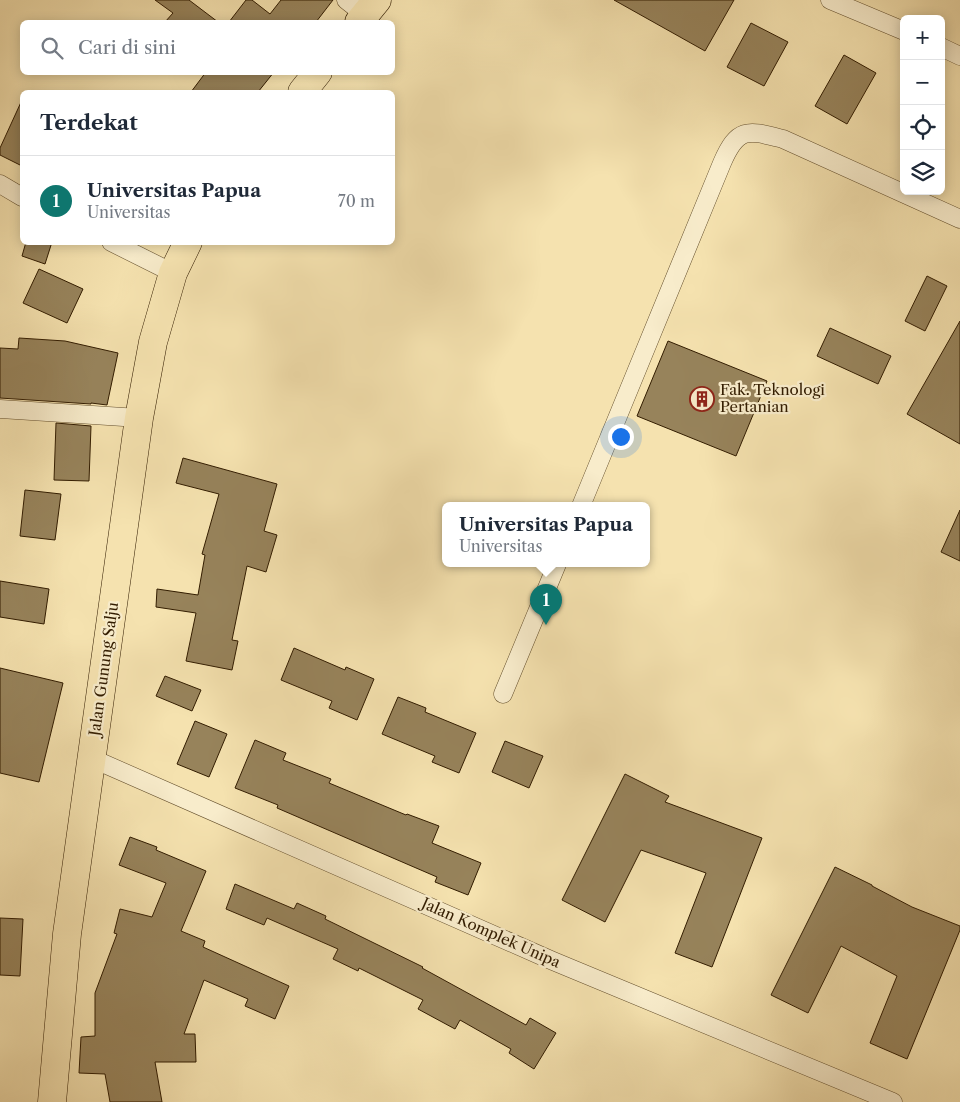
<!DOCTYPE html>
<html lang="id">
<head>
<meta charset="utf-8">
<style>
	:root { --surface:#fff; --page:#f2f2f3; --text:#1f2937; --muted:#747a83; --line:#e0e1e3; --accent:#0f766e }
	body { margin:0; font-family:"Libre Caslon Text",serif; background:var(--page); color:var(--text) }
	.controls { position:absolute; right:15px; top:15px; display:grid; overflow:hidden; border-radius:8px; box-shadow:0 2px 12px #0003 }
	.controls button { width:45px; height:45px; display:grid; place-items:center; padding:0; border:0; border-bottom:1px solid var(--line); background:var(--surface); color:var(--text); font:25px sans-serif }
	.you { position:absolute; left:620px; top:436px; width:18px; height:18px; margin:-12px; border:4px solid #fff; border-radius:50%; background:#1a73e8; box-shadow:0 0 0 8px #1a73e833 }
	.badge { display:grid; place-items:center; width:32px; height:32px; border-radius:50%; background:var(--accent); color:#fff; font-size:16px; font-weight:700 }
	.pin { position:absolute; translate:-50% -41px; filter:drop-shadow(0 1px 2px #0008) }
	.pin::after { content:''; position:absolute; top:26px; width:18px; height:15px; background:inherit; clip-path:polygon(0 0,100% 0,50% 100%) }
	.popup { position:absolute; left:442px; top:502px; width:208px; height:65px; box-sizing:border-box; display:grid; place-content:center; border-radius:8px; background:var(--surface); filter:drop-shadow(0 1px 4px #0005); font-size:16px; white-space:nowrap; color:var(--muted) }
	.popup b { font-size:19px; color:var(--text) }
	.popup::after { content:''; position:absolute; left:50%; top:100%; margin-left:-10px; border:10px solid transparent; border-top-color:var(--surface) }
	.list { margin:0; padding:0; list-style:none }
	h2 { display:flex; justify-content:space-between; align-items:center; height:65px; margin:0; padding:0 20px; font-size:21px }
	h2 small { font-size:16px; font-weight:400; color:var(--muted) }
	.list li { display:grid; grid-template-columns:32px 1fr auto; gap:15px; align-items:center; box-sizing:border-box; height:90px; padding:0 20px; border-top:1px solid var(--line) }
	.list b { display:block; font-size:19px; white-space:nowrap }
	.list p { margin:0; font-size:16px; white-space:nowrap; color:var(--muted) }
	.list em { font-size:16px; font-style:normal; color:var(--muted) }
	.icon { flex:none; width:28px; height:28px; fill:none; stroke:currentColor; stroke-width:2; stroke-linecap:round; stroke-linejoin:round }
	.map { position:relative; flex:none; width:960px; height:1102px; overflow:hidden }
	.search { position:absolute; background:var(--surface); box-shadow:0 2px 12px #0003; left:20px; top:20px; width:375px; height:55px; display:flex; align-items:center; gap:12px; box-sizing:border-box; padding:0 18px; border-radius:8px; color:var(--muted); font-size:19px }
	.panel { position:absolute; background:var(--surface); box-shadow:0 2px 12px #0003; left:20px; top:90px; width:375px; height:155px; border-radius:8px }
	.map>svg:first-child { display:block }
	.building { fill:#97835b; stroke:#321c00 }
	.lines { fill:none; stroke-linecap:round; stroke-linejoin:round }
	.street-casing { stroke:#634e2c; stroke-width:19 }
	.primary-casing { stroke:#321c00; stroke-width:29 }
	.street { stroke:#f8eccb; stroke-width:18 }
	.primary { stroke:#f5e2af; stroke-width:28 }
	.labels { text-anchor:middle; stroke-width:4.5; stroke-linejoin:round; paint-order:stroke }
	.poi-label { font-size:15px; fill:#321c00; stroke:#f8eccb; text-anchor:start }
	.street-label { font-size:15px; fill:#321c00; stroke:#f8eccb }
</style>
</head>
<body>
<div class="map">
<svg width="960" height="1102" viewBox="0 0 960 1102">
	<rect width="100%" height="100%" fill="#f5e2af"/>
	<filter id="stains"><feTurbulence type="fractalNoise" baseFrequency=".004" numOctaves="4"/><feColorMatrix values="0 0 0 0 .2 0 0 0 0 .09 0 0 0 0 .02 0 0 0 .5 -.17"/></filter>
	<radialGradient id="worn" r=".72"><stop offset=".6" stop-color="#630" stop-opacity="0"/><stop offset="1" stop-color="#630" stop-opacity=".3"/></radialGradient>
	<!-- building -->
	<path class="building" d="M155,0H189L218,22H165L173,13Z
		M246,0H252L270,14L281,0H333L316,22H229Z
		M614,0H734L705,51Z
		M751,23L788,42L764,86L727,67Z
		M844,55L876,73L847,124L815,106Z
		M206,72H274L258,92H191Z
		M22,100V166L0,155V148Z
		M26,242H52L45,264L22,256Z
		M39,269L83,289L67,323L23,303Z
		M927,276L947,286L925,331L905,321Z
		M960,321V444L907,414Z
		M830,328L891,356L878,384L817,356Z
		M19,338L65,341L118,353L107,405L91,403V404L0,398V348L18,349Z
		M668,341L767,381L736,456L637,416Z
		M56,423L91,426L89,481L54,480Z
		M183,458L277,484L264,531L277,535L266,572L247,566L232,640L238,641L232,670L186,661L196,613L156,607L157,589L198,595L205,555L202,554L219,494L176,483Z
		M25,490L61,494L55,540L20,536Z
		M960,510V561L941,552Z
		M0,581L49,589L44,624L0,617Z
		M294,648L345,670L346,667L374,679L357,720L329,708L332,701L281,680Z
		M0,668L63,683L39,782L0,773Z
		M165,676L201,690L192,711L156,696Z
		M398,697L426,708L425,712L476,733L459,773L432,762L435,756L382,734Z
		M195,721L227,734L209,777L177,764Z
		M255,740L286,753L283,760L331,779L329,783L406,815L407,814L439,826L432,843L481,863L468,895L435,882L437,877L277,808L278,805L235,788Z
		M505,741L543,756L529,788L492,772Z
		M625,774L669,796L665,802L762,838L712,967L675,953L706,873L641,850L605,922L562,900Z
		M130,837L157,847L156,850L206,871L181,931L205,941L203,947L289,986L275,1019L245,1006L248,999L204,980L184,1034H195L196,1062H155L162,1102H110L105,1074L79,1073L81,1037L95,1036V993L117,934L114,933L120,909L152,917L166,883L119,865Z
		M835,867L872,885V886L912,907L960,926V930L907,1059L870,1043L897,976L841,946L808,1013L771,995Z
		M235,884L294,909L297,903L326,916L325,919L423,967L422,968L526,1025L530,1018L556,1033L534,1069L509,1053L511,1049L460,1020L455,1029L418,1009L423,1000L359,968L358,971L333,959L338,949L267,918L264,925L226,909Z
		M0,918L23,919L20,976L0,975Z"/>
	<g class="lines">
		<defs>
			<path id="street" d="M346,0L365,15
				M830,0L904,31
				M941,47L960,56
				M0,184L22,197
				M111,242L173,273
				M0,409L139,418
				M581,506L722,163C738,126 748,130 783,139L960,219
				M503,694L557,564
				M91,758L553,961L893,1102"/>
			<path id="primary" d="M359,22L377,0
				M302,92L318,72
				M52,1102L67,934L139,418L153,342L173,273L188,242"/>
		</defs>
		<!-- street casing -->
		<use href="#street" class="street-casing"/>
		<!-- primary casing -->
		<use href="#primary" class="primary-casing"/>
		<!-- street -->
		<use href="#street" class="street"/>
		<!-- primary -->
		<use href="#primary" class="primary"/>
	</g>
	<!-- icons -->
	<defs>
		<symbol id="building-ring" viewBox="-11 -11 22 22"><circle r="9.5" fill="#f8eccb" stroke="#8f2418" stroke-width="1.5"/><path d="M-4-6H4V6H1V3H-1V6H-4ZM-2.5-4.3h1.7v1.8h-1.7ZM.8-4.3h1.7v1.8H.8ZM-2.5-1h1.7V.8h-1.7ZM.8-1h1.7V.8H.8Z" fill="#8f2418"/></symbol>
	</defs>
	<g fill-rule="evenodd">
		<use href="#building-ring" x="688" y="385" width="28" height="28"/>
	</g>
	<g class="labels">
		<!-- poi labels -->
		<g class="poi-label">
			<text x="720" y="395">Fak. Teknologi<tspan x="720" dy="17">Pertanian</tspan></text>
		</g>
		<!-- street labels -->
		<g class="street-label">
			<text transform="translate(104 669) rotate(-82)" y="5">Jalan Gunung Salju</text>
			<text transform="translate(491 933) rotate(24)" y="5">Jalan Komplek Unipa</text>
		</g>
	</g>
	<rect width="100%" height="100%" filter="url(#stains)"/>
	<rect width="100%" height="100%" fill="url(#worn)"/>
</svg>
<div class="controls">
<button>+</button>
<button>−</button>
<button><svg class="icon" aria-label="locate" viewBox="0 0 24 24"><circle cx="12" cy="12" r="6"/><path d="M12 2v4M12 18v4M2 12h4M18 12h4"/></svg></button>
<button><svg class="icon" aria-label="layers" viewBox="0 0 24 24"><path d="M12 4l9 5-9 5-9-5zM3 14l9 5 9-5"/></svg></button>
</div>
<div class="you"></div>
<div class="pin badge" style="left:546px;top:625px">1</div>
<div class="popup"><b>Universitas Papua</b>Universitas</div>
<div class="search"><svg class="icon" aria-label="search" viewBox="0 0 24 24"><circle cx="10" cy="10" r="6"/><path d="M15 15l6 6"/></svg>Cari di sini</div>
<section class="panel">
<h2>Terdekat<small></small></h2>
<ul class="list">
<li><span class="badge">1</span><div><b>Universitas Papua</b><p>Universitas</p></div><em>70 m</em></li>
</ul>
</section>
</div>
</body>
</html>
